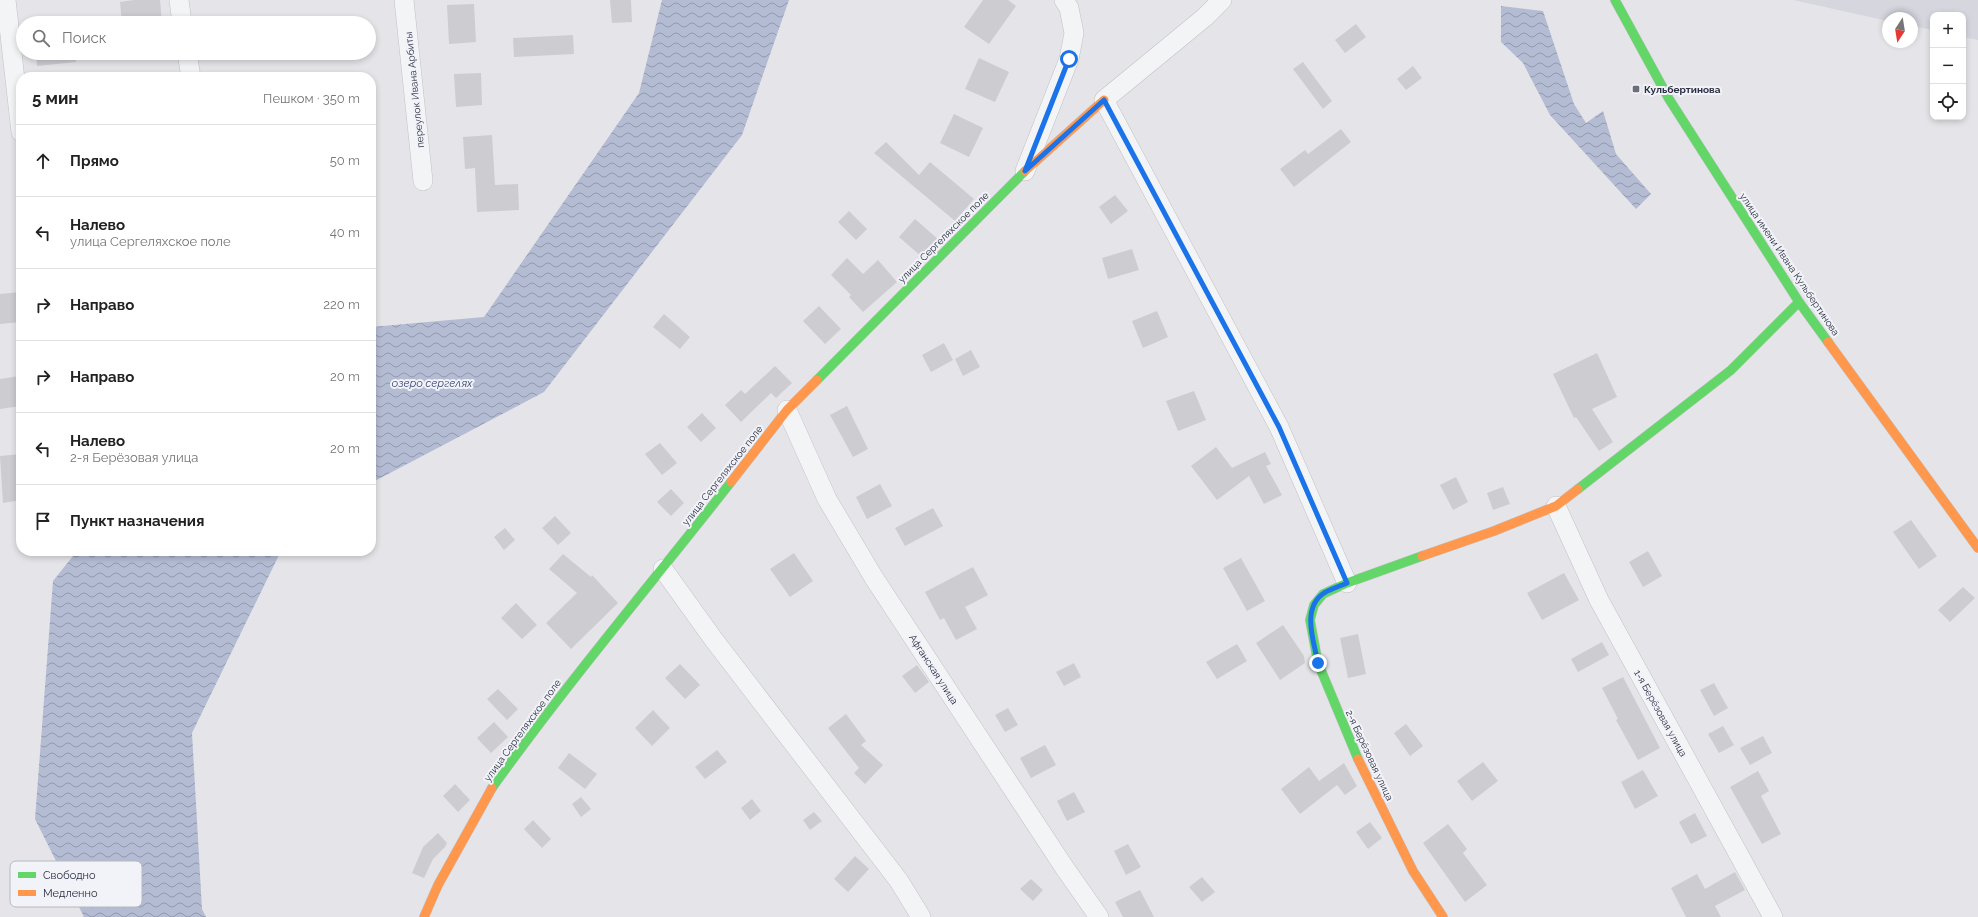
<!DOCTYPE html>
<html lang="ru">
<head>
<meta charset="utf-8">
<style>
	:root { --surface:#fff; --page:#f2f2f2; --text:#222; --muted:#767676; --line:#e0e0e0 }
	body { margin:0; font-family:Raleway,sans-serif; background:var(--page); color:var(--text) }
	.controls { position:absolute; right:12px; top:12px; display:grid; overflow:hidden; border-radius:8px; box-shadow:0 2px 6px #0003 }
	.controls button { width:36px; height:36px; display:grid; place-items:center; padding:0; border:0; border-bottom:1px solid var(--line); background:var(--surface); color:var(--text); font:20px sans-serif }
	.compass { position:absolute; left:1882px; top:12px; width:36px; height:36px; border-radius:50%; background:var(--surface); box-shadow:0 2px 6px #0003; rotate:192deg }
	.stop { position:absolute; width:12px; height:12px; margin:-9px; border:3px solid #1a73e8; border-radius:50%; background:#fff }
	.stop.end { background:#1a73e8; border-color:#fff; box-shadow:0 1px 4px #0008 }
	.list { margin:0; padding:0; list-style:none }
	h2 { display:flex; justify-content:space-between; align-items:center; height:52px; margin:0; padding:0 16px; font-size:17px }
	h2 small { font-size:13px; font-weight:400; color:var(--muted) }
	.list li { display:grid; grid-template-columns:26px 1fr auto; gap:12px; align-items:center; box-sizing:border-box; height:72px; padding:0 16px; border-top:1px solid var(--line) }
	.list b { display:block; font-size:15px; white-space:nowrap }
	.list p { margin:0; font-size:13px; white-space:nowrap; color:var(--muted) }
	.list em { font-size:13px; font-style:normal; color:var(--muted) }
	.icon { flex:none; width:22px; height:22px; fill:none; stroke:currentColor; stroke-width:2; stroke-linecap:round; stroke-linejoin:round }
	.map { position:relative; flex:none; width:1978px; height:917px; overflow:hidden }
	.search { position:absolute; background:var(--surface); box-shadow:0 2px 6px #0003; left:16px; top:16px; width:360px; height:44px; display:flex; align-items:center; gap:10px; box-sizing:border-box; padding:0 14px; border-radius:22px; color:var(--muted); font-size:15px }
	.panel { position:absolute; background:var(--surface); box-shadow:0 2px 6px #0003; left:16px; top:72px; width:360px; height:484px; border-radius:16px }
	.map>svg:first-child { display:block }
	.built { fill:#d5d6de }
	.water { fill:url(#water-waves) }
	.building { fill:#ccccd1 }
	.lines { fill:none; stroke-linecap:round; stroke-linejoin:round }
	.street-casing { stroke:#c2c2c6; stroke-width:20 }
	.fast-casing { stroke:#c2c2c6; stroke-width:10 }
	.slow-casing { stroke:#c2c2c6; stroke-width:10 }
	.street { stroke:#f3f4f6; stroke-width:19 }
	.fast { stroke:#63d668; stroke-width:9 }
	.slow { stroke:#ff974d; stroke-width:9 }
	.route { stroke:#1a73e8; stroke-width:5 }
	.poi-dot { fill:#6c6e7c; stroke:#f2f3f8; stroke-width:1.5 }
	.labels { text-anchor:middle; stroke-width:4; stroke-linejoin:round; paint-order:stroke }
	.poi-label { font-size:10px; font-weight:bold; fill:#2b2e42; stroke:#f2f3f8; text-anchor:start }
	.street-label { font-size:10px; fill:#2b2e42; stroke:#f2f3f8 }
	.water-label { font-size:11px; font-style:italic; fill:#354476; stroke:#f2f3f8 }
	.key { fill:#f2f3f8; stroke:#b6b8c1; stroke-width:1 }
	.key-label { font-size:11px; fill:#2b2e42 }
</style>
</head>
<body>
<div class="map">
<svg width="1978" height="917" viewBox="0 0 1978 917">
	<defs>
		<pattern id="water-waves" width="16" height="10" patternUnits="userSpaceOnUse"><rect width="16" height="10" fill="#b4bcd3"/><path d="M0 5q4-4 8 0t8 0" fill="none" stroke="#9399ad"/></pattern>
	</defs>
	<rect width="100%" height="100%" fill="#e5e5e9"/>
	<!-- built -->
	<path class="built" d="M1793,0H1978V40L1963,37V15H1933V30L1912,26V18H1888V21Z"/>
	<!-- water -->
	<path class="water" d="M662,0H789L742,135L544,392L371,483V327L484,317L639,93Z
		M1501,6L1543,11L1574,104L1586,123L1603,111L1616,154L1651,194L1636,209L1550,115L1523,63L1501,42Z
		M77,551H281L192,733L202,909L206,917H84L35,819L53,581Z"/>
	<!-- building -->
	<path class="building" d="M134,0H160L162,23H122L120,2Z
		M610,0H631L632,22L612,23Z
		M983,0H1008L1016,6L989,44L964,27Z
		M474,4L476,42L449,44L447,5Z
		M1356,24L1366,37L1345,53L1335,40Z
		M573,35L574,54L514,57L513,38Z
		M36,53H75L76,62L37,66Z
		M979,58L1009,72L995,102L965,89Z
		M1303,62L1332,101L1323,109L1293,69Z
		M1413,66L1422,78L1406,90L1397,79Z
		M481,73L482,105L456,107L454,74Z
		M954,114L983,128L969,157L940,143Z
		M1341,129L1351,142L1294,187L1280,169L1305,150L1308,154Z
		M492,135L495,185L518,184L519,210L477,212L475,168L465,169L463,137Z
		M886,142L919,175L930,162L974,199L955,221L874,153Z
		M1115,195L1128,211L1111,224L1099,207Z
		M849,211L867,229L856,240L838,222Z
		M915,219L939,240L922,257L899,237Z
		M1132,249L1139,270L1108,279L1102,258Z
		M847,258L863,274L878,260L897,282L863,312L849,297L851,295L831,275Z
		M21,292V322L0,324V294Z
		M819,306L841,329L825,344L803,321Z
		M1157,311L1168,337L1143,348L1132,321Z
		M664,314L690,337L680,349L653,327Z
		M944,343L953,360L931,372L922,355Z
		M971,350L980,367L963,376L955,359Z
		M1597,353L1617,397L1592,409L1613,442L1599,451L1576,417L1574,418L1553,374Z
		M775,366L792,383L776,398L771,393L741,422L725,405L741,390L745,394Z
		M19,376L21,406L0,409V379Z
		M1194,391L1206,420L1178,431L1166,401Z
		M847,406L868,449L853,457L830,415Z
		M702,413L716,428L701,442L687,427Z
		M660,443L677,463L662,475L645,454Z
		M1216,447L1232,468L1265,452L1271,464L1266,466L1282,495L1264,504L1249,476L1217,500L1191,466Z
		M21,454V500L3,503L0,456Z
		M1456,477L1468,502L1453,510L1440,485Z
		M880,484L892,506L867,519L856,497Z
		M1503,487L1510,504L1493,510L1487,493Z
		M671,489L684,503L671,516L657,502Z
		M933,508L943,526L905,546L895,528Z
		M555,516L571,533L558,545L542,528Z
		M1911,520L1937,556L1919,569L1893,532Z
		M505,528L515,540L504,550L494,537Z
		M1648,551L1662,576L1643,587L1629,562Z
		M794,553L813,581L790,597L770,569Z
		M563,554L591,577L592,575L618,603L571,649L546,623L577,593L549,569Z
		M1241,558L1265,601L1247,611L1223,568Z
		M973,567L988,595L965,607L977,629L956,640L944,618L940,620L925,592Z
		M1564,573L1579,600L1542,620L1527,593Z
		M1963,587L1975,598L1950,622L1938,610Z
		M516,603L537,625L522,639L501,618Z
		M1283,625L1304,656L1305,663L1280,680L1256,643Z
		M1358,634L1366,674L1348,678L1340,638Z
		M1602,642L1609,655L1578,672L1571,659Z
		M1237,644L1247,661L1217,679L1206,662Z
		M1074,663L1081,677L1064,686L1056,672Z
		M680,664L700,685L685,699L665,678Z
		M917,665L929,682L915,693L902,676Z
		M1623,677L1660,748L1638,760L1616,720L1618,719L1602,688Z
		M1714,683L1728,708L1714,716L1700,690Z
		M498,689L518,709L507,720L487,699Z
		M1008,708L1018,725L1005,732L995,715Z
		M653,710L670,728L652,746L635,728Z
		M846,714L866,741L861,745L883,765L865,784L854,773L859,768L828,728Z
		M494,722L508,737L491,753L477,738Z
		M1406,724L1423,746L1410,756L1394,733Z
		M1723,726L1734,745L1719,753L1708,734Z
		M1763,736L1772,753L1750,765L1740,748Z
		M1045,745L1056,765L1031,778L1020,758Z
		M717,750L727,762L705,779L695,767Z
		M569,753L597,774L585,789L558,768Z
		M1483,762L1498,781L1472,801L1457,781Z
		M1344,763L1357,786L1345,795L1337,785L1300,814L1281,789L1309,767L1319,781Z
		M1643,770L1658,796L1635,809L1621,782Z
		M1758,771L1769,791L1761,796L1781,834L1762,844L1730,787Z
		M455,784L470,800L458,812L443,796Z
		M1074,792L1085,812L1067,821L1057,801Z
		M581,797L591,809L581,817L572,804Z
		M752,799L761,811L750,820L741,808Z
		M814,812L822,821L810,830L803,820Z
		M1695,813L1707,836L1691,844L1679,822Z
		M533,820L551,839L542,848L524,829Z
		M1370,822L1382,838L1368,849L1356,832Z
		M1448,824L1467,849L1463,853L1487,885L1465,902L1423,843Z
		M438,833L447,843L445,847L433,859L424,878L412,873L423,847Z
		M1128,844L1141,867L1126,875L1114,851Z
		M855,856L869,869L848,892L834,879Z
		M1735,872L1745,890L1715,906L1721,917H1686L1671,888L1697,874L1705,889Z
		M1202,877L1215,892L1202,902L1189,887Z
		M1031,879L1043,890L1033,901L1020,889Z
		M1140,890L1154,917H1123L1115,902Z"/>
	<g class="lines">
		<defs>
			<path id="street" d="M6,0L21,132
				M179,0L182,23
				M404,0L423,181
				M1222,0L1205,17L1104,100L1279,427L1347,583
				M187,53L191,77
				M1025,171L1069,59L1074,33L1069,8L1064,0
				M787,410L827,499L874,578L1064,867L1099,917
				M1556,506L1599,600L1773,917
				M663,569L714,640L899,881L921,917"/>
			<path id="fast" d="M1615,0L1669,99L1799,302L1828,342
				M817,380L1025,171
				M1578,489L1731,370L1799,302
				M1358,759L1318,663L1310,620L1314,605L1323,594L1347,583L1422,556
				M492,788C567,683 651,584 731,482"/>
			<path id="slow" d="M1025,171L1104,100
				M1828,342L1978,548
				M731,482L787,410L817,380
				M1422,556L1494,531L1556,506L1578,489
				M1358,759L1413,871L1443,917
				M424,917L438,885L492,788"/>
		</defs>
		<!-- street casing -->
		<use href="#street" class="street-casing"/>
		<!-- fast casing -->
		<use href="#fast" class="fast-casing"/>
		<!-- slow casing -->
		<use href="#slow" class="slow-casing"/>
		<!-- street -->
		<use href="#street" class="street"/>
		<!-- fast -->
		<use href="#fast" class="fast"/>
		<!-- slow -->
		<use href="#slow" class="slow"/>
	</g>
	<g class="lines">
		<!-- route -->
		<path class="route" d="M1069,59L1025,171L1104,100L1279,427L1347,583C1340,586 1331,589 1324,593C1301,608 1314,642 1318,663"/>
	</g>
	<!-- markers -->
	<rect class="poi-dot" x="1632" y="85" width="8" height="8" rx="2"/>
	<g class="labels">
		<!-- poi labels -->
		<g class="poi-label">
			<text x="1644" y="93">Кульбертинова</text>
		</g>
		<!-- street labels -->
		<g class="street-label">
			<text transform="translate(414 90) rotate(-96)" y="4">переулок Ивана Арбиты</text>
			<text transform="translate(943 237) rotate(-45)" y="4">улица Сергеляхское поле</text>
			<text transform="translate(1790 264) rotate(56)" y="4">улица имени Ивана Кульбертинова</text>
			<text transform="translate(722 475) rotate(-52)" y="4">улица Сергеляхское поле</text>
			<text transform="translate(934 669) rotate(57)" y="4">Афганская улица</text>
			<text transform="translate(1661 713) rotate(61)" y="4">1-я Берёзовая улица</text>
			<text transform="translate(522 730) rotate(-54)" y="4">улица Сергеляхское поле</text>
			<text transform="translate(1370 755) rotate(65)" y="4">2-я Берёзовая улица</text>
		</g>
		<!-- water labels -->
		<g class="water-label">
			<text x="432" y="387">озеро сергелях</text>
		</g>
	</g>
	<!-- legend -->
	<rect x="10" y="861" width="132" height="46" rx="6" class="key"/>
	<rect x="18" y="872" width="18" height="6" fill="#63d668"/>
	<rect x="18" y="890" width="18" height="6" fill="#ff974d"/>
	<g class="key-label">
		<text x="43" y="879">Свободно</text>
		<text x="43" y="897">Медленно</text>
	</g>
</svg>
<div class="controls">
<button>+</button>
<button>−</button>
<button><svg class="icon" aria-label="locate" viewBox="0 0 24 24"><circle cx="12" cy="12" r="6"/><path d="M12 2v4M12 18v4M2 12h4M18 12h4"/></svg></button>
</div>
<svg class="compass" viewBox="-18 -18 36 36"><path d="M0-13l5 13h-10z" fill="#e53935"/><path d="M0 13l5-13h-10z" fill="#767676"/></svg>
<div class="stop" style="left:1069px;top:59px"></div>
<div class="stop end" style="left:1318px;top:663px"></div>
<div class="search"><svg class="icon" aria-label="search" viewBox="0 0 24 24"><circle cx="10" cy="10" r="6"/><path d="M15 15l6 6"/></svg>Поиск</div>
<section class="panel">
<h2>5 мин<small>Пешком · 350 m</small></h2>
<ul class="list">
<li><svg class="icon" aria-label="ahead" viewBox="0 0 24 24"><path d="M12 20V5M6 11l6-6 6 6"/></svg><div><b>Прямо</b></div><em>50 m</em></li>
<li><svg class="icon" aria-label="left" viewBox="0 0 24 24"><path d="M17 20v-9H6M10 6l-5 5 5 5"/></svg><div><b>Налево</b><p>улица Сергеляхское поле</p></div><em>40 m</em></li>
<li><svg class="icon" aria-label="right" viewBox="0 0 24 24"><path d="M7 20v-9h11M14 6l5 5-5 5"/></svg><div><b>Направо</b></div><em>220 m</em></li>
<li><svg class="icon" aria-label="right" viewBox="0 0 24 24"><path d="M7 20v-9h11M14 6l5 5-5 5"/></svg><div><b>Направо</b></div><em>20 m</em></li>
<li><svg class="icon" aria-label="left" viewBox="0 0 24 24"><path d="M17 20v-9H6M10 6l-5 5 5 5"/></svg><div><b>Налево</b><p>2-я Берёзовая улица</p></div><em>20 m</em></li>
<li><svg class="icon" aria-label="arrive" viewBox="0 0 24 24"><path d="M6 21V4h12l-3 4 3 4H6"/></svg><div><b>Пункт назначения</b></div></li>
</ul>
</section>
</div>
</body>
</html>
